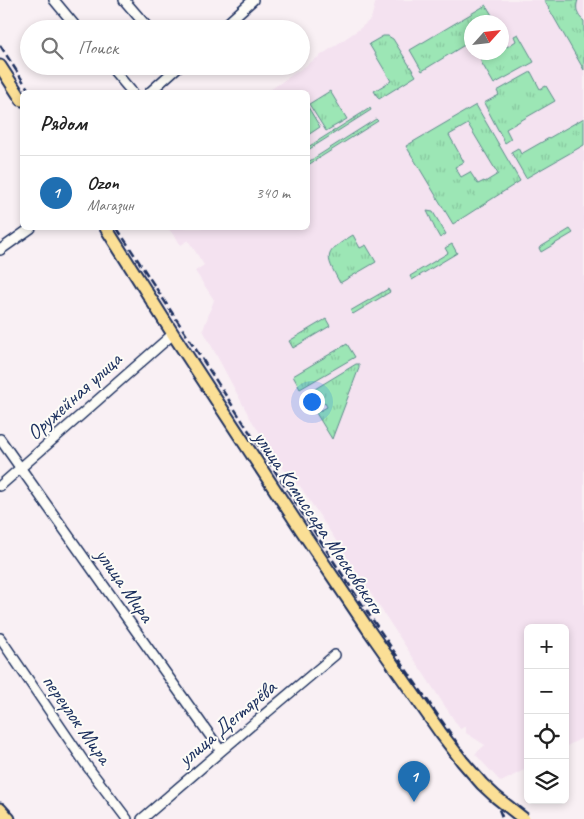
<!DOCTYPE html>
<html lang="ru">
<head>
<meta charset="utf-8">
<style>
	:root { --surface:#fff; --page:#f6f6f6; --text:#222; --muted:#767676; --line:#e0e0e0; --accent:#1f6fb2 }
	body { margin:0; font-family:Caveat,sans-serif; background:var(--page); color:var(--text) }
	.controls { position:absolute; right:15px; bottom:15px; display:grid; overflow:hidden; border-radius:8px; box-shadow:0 2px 8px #0003 }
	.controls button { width:45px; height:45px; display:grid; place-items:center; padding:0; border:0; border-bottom:1px solid var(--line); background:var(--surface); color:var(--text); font:25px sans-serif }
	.compass { position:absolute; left:464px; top:15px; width:45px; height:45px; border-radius:50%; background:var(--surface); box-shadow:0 2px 8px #0003; rotate:63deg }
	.you { position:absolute; left:311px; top:401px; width:18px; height:18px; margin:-12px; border:4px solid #fff; border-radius:50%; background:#1a73e8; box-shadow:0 0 0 8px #1a73e833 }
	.badge { display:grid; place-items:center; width:32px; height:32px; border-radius:50%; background:var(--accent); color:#fff; font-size:16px; font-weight:700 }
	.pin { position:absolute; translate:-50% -41px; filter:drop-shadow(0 1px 2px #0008) }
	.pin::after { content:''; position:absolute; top:26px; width:18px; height:15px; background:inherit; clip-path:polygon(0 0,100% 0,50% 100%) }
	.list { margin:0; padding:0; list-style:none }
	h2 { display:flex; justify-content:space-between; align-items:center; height:65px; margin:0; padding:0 20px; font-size:21px }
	h2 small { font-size:16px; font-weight:400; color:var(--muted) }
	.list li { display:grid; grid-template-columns:32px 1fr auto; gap:15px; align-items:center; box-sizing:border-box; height:75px; padding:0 20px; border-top:1px solid var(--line) }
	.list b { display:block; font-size:19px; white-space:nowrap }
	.list p { margin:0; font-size:16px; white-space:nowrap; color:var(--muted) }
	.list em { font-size:16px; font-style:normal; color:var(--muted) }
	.icon { flex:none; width:28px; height:28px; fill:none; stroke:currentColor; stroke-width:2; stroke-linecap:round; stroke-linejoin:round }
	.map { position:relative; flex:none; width:584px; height:819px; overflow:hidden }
	.search { position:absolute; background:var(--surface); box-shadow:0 2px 8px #0003; left:20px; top:20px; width:290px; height:55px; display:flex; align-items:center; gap:12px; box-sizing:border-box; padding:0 18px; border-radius:28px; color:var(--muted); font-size:19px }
	.panel { position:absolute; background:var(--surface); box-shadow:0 2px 8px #0003; left:20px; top:90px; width:290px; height:140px; border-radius:8px }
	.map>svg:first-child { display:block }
	.built { fill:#f4e2f0; fill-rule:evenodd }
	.grass { fill:url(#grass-tufts); stroke:#5c8a8a; fill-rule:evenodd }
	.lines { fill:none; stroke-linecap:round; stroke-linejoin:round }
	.minor-casing { stroke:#1b2f5e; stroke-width:12 }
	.major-casing { stroke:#1b2f5e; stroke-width:15 }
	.minor { stroke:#fdfcf7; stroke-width:9 }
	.major { stroke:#fbdf96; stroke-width:11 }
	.rail { stroke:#1b2f5e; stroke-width:2.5; stroke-dasharray:8 4; stroke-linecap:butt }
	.major-bridge-casing { stroke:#1b2f5e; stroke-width:15; stroke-linecap:butt }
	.major-bridge { stroke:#fbdf96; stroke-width:11 }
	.labels { text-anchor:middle; stroke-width:4; stroke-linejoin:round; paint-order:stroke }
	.street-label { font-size:21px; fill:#1b2f5e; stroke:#fdfcf7 }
</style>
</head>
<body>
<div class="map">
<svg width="584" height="819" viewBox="0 0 584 819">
	<defs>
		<pattern id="grass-tufts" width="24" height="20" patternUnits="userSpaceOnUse" patternTransform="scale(1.25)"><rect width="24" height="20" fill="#9ce6b5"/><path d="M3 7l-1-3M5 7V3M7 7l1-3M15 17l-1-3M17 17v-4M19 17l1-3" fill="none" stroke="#86c69e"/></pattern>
	</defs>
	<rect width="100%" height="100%" fill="#f9f0f4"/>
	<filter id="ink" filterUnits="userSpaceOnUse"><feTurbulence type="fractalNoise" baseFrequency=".02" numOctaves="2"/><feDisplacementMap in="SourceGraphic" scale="10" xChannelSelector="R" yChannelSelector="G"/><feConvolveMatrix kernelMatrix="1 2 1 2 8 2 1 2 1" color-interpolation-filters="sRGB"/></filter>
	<g filter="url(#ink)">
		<!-- built -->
		<path class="built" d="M376,0H584V737L565,747V628H528V768L501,782L475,754L485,745L466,733V726L460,729L300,486L293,483L250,418L203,330L214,300L195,271L204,265L188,240L181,245L168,228H308V92H267L358,30L371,19ZM472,22H502V52H472Z"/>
		<!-- grass -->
		<path class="grass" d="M544,0H578C575,8 577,16 584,21V70Z
			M486,5L496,22H472L471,41L422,71L410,50Z
			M518,34L534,62L494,84L481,62V54L483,53L502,52V42L503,41L507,47L516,41L514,36Z
			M383,36H388L393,39L416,76L379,99L374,91L391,81L369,44Z
			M531,72L540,89L546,86L555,101L506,129L511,139L505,143L484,103L499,95L497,91Z
			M330,91L347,119L326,131L309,104Z
			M476,105L520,181L453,224L406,146ZM468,124L498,174L485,182L484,181L478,184L470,172L461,177L455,167L464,162L449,135Z
			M308,107L320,127L308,135Z
			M370,108L371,110L308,150V147Z
			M584,118V145L526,178L511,152L518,148L521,154Z
			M376,119L378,121L308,165V162Z
			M427,211L433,212L446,234L440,238C434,229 432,220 427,211Z
			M570,229L573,233L541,252L539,248Z
			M353,235L360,248L366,245L376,262L340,283C324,254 324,253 353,235Z
			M452,244L457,253L412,280L410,276L448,253L445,248Z
			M388,289L390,292L353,314L350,311Z
			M326,319L330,326L293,348L289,341Z
			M347,344L355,357L300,389L293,376Z
			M356,364H359V368L332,439L316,413L327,407L325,403L314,409L305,395Z"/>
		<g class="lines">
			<defs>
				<path id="minor" d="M54,0L78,29
					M124,0L149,29
					M221,29L253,0
					M110,66L132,92
					M150,92L179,66
					M0,250L31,228
					M0,439L221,751
					M0,486L173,334
					M0,638L87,766L127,819
					M142,819L221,751L335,655"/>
				<path id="major" d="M0,66L22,100
					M106,228L173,334L302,531L368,629
					M0,809L9,819"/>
			</defs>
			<!-- minor casing -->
			<use href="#minor" class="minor-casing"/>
			<!-- major casing -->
			<use href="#major" class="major-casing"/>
			<!-- minor -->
			<use href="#minor" class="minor"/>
			<!-- major -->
			<use href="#major" class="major"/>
			<!-- rail -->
			<path class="rail" d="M0,45L30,92
				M117,228L336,565L405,668L478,773L495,800L503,819"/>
			<defs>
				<path id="major-bridge" d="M368,629L440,732L462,761L482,784L496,797L524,819"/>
			</defs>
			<!-- major-bridge casing -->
			<use href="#major-bridge" class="major-bridge-casing"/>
			<!-- major-bridge -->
			<use href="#major-bridge" class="major-bridge"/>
		</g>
	</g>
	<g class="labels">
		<!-- street labels -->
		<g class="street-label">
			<text transform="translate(74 396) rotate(-42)" y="7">Оружейная улица</text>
			<text transform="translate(319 522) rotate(56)" y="7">улица Комиссара Московского</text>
			<text transform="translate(125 585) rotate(55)" y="7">улица Мира</text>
			<text transform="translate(77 719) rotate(55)" y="7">переулок Мира</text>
			<text transform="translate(227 723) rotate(-40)" y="7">улица Дегтярёва</text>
		</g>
	</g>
</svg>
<div class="controls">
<button>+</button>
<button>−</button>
<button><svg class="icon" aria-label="locate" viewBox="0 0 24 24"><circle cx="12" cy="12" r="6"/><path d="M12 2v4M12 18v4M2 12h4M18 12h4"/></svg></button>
<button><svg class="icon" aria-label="layers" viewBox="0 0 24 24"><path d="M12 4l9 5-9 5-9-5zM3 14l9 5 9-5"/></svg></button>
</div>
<svg class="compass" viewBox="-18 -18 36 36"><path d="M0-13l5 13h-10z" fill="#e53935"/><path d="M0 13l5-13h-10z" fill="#767676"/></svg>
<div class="you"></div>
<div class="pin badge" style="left:414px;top:802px">1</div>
<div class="search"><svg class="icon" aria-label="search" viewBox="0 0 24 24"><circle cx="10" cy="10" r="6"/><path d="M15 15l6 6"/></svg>Поиск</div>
<section class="panel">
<h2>Рядом<small></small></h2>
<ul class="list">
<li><span class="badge">1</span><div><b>Ozon</b><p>Магазин</p></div><em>340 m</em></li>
</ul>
</section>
</div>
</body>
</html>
